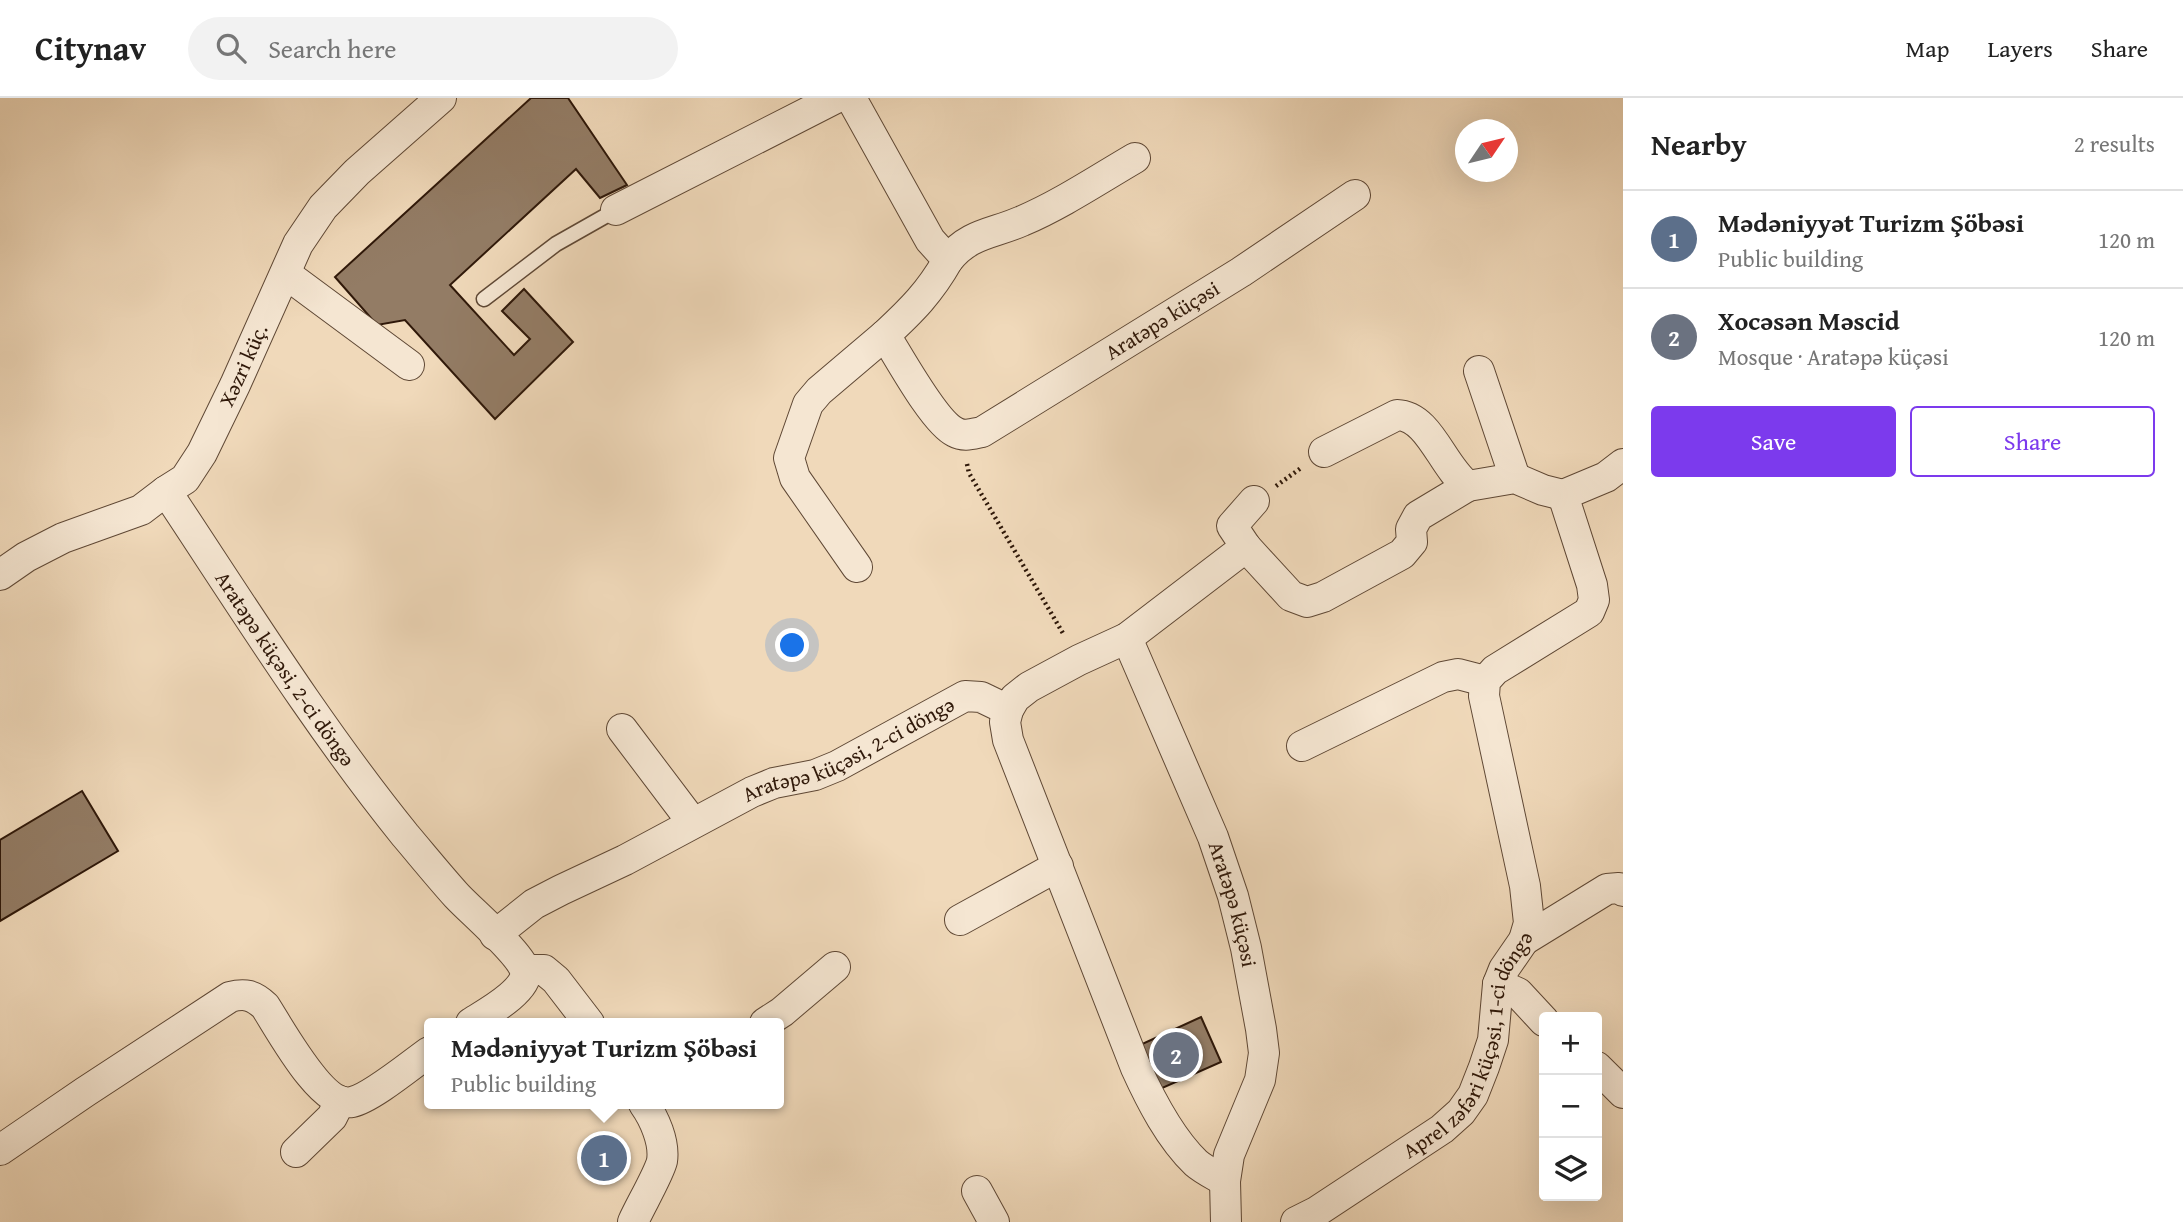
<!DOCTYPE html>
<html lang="en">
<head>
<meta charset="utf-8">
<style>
	:root { --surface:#fff; --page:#f2f2f2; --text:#222; --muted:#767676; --line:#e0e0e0; --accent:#7c3aed }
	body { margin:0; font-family:"Gentium Book Plus",serif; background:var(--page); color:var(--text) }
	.controls { position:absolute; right:21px; bottom:21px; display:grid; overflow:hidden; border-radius:7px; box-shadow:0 7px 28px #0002 }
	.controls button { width:63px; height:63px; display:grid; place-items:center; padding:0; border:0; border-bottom:2px solid var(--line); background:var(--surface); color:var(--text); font:35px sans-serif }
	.compass { position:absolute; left:1455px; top:21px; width:63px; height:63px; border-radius:50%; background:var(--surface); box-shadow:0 7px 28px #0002; rotate:55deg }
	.you { position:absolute; left:793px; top:548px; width:24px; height:24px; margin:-18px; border:5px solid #fff; border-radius:50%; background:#1a73e8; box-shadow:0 0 0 10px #1a73e833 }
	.badge { display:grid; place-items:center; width:46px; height:46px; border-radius:50%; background:var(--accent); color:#fff; font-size:23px; font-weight:700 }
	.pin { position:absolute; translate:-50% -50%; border:4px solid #fff; box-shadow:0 2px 7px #0006 }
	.popup { position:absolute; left:424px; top:920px; width:360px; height:91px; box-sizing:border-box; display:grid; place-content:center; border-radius:7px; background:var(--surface); filter:drop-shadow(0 2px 5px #0005); font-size:23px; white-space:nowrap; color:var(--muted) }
	.popup b { font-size:26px; color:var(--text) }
	.popup::after { content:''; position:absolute; left:50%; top:100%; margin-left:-14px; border:14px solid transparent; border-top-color:var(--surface) }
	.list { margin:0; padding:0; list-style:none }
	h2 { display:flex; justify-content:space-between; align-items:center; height:91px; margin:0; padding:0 28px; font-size:30px }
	h2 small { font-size:23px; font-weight:400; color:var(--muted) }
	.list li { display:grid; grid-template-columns:46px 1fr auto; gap:21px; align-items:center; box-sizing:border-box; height:98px; padding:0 28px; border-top:2px solid var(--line) }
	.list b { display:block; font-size:26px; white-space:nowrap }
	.list p { margin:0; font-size:23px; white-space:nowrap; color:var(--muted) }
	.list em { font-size:23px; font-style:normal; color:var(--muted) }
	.actions { display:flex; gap:14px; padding:21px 28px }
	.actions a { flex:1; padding:16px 0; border:2px solid var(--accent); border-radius:7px; text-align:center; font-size:24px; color:var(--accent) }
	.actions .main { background:var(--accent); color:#fff }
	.icon { flex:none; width:38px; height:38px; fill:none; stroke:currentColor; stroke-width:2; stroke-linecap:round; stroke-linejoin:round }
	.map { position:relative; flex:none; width:1623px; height:1124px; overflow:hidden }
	header { display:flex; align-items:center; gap:42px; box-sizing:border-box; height:98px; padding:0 35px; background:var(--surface); border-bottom:2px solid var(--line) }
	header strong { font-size:33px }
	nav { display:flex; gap:38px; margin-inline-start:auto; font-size:24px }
	.search { width:490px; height:63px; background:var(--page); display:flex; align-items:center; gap:18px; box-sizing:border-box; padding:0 24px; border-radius:38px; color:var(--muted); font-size:26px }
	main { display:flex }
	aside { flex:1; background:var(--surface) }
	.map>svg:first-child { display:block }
	.building { fill:#937c65; stroke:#2f1809; stroke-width:2 }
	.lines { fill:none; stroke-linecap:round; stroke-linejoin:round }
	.lane-casing { stroke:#5f4835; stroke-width:17 }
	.street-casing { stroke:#5f4835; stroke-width:32 }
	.path { stroke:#2f1809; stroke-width:4.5; stroke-dasharray:2 3.5; stroke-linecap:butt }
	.lane { stroke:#f5e6d2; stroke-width:14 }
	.street { stroke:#f5e6d2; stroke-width:30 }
	.labels { text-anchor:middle; stroke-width:5; stroke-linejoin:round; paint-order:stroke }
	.street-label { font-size:21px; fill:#2f1809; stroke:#f5e6d2 }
</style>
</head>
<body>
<header>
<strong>Citynav</strong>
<div class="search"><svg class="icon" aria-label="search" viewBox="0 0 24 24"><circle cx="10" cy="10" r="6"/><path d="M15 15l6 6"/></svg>Search here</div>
<nav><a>Map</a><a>Layers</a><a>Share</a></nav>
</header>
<main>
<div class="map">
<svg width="1623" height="1124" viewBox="0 0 1623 1124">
	<rect width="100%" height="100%" fill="#f0d9ba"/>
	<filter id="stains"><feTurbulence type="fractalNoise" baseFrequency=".00286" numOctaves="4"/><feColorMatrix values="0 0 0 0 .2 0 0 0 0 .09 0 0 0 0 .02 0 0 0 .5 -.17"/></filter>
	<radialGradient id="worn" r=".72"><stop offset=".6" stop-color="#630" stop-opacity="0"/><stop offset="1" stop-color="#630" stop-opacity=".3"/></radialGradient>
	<!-- building -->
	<path class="building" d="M531,0H568L627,87L600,100L576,71L450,187L514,257L530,241L502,213L524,191L573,244L495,321L405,222L377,227L335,179Z
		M82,693L118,753L0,823V742Z
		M1201,919L1221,964L1160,991L1140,947Z"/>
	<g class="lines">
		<defs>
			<path id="lane" d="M484,201L556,146L616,112"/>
			<g id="street">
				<path id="s1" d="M851,0L930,142L948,162C930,194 912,212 885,237C899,259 934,324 955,334C964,339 972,336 982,334L1241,174L1355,97"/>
				<path d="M616,112L836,0"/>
				<path d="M948,162C969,135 993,136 1022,123C1060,107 1099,81 1135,60"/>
				<path d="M286,176L409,267"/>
				<path d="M1479,273L1515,380"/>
				<path d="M1324,354L1397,317C1430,318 1442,369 1468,388L1515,380L1543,392L1563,397"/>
				<path id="s2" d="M166,393C243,509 317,628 405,737C422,757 439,778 457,798C472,814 518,853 525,872C531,891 485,916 471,925"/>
				<path d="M1246,449L1291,498L1307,504L1323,499L1402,456L1412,444L1411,431L1418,418L1468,388"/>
				<path d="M857,469L795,380L789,360L808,306L819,293L885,237"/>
				<path id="s3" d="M0,477L26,459L63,440L141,412L166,393L185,381L202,355L235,287L298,146L323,109L357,74L441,0"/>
				<path id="s4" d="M1127,540L1213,739L1233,798L1246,850L1261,931L1264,955L1260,982L1229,1057L1225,1083L1226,1124"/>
				<path d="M1008,612L1005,624L1008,642L1136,970C1151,1003 1170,1040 1196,1065C1204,1072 1215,1077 1225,1083"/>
				<path d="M622,631L693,725"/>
				<path d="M1302,648L1443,579L1458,576L1485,583"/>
				<path d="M960,822L1058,768"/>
				<path id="s5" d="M495,837L534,806L561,792L625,762L752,694L774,685L815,677L837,668L965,598L981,599L1008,612L1015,600L1029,589L1079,562L1127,540L1246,449L1232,428L1254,403"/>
				<path d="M1524,842L1607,791L1619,790L1623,793"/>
				<path d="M525,872H544L556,882L589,925"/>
				<path d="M1498,886L1518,895L1544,923"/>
				<path d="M765,925L782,914L835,869"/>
				<path d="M1597,969L1623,995"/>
				<path d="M0,1052L85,994L230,899C245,895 253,897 265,908C280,931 322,1010 352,1004C371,1000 412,966 429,954"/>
				<path d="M296,1054L332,1019L340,1003"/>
				<path d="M977,1093L994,1124"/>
				<path d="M633,1124C639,1110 659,1076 662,1063C665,1044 654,1020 644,1006"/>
				<path id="s6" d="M1296,1124L1316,1114L1442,1031L1461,1014L1473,997L1484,969L1493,942L1498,886L1504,871L1524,842L1529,825L1525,788L1484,598L1485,583L1495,572L1589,514L1594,502L1592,487L1563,397L1606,379L1623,366"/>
			</g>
		</defs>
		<!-- lane casing -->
		<use href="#lane" class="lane-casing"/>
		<!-- street casing -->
		<use href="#street" class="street-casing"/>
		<!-- path -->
		<path class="path" d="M967,366L969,375L1064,537
			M1276,388L1301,370"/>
		<!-- lane -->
		<use href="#lane" class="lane"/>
		<!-- street -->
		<use href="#street" class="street"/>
	</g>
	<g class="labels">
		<!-- street labels -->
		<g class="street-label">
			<text dy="7" stroke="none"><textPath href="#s1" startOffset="648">Aratəpə küçəsi</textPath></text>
			<text dy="7" stroke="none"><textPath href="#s3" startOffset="338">Xəzri küç.</textPath></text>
			<text dy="7" stroke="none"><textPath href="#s2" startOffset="214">Aratəpə küçəsi, 2-ci döngə</textPath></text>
			<text dy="7" stroke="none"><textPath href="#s5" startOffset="401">Aratəpə küçəsi, 2-ci döngə</textPath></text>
			<text dy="7" stroke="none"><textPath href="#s4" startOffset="287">Aratəpə küçəsi</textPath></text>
			<text dy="7" stroke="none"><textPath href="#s6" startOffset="261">Aprel zəfəri küçəsi, 1-ci döngə</textPath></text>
		</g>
	</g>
	<rect width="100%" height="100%" filter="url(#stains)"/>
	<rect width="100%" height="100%" fill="url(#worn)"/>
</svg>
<div class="controls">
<button>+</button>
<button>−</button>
<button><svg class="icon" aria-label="layers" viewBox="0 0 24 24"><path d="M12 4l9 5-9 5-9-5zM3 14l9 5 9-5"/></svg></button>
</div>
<svg class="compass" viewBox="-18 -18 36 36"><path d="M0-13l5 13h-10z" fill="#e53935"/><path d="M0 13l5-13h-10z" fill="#767676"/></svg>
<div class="you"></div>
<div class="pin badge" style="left:604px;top:1060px;background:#5c6f8a">1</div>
<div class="popup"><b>Mədəniyyət Turizm Şöbəsi</b>Public building</div>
<div class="pin badge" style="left:1176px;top:957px;background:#6b7280">2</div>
</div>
<aside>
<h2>Nearby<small>2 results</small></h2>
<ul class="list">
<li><span class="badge" style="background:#5c6f8a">1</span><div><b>Mədəniyyət Turizm Şöbəsi</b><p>Public building</p></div><em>120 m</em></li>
<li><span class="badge" style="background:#6b7280">2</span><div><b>Xocəsən Məscid</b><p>Mosque · Aratəpə küçəsi</p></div><em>120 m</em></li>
</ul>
<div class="actions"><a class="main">Save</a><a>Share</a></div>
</aside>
</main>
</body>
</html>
